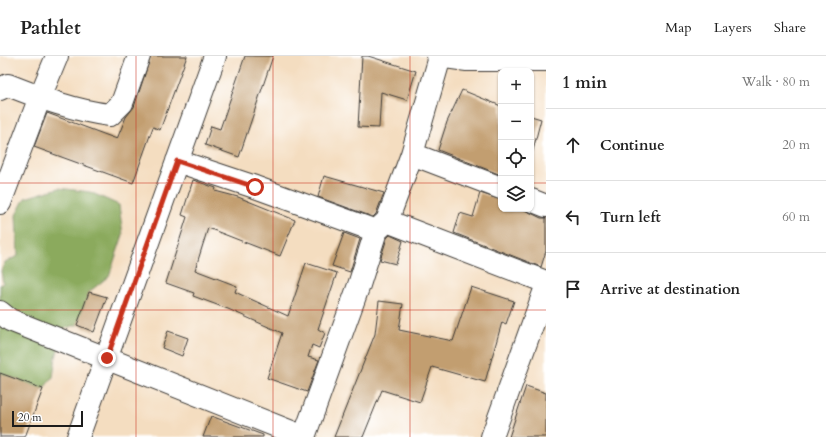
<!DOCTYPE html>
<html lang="en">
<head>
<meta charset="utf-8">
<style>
	:root { --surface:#fff; --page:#f2f2f2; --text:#222; --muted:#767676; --line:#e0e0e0 }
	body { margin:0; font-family:Cardo,serif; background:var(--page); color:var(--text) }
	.controls { position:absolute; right:12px; top:12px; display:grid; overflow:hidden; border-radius:8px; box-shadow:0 1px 3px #0004 }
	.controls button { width:36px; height:36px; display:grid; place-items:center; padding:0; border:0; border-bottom:1px solid var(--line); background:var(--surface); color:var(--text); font:20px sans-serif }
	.scale { position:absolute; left:12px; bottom:10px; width:71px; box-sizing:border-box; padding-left:4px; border:2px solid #1c1c1c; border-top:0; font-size:11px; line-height:14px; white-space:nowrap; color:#1c1c1c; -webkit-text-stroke:3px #fff; paint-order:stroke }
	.stop { position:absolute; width:12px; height:12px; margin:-9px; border:3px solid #c8321e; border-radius:50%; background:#fff }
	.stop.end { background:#c8321e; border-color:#fff; box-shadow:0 1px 4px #0008 }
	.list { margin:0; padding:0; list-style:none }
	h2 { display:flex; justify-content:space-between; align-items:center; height:52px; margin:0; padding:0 16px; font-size:17px }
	h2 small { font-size:13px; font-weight:400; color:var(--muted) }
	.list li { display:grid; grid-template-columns:26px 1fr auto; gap:12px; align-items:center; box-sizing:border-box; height:72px; padding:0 16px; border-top:1px solid var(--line) }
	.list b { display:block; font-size:15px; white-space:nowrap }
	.list em { font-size:13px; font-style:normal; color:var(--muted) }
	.icon { flex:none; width:22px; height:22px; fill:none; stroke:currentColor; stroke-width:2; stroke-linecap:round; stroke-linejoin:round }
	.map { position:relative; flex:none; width:546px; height:381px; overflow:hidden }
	header { display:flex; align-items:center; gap:24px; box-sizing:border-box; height:56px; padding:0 20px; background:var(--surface); border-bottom:1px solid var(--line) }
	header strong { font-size:19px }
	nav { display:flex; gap:22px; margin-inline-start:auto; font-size:14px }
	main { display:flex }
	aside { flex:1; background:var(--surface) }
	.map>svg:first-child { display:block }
	.forest { fill:#8baa5d; stroke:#54633c }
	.building { fill:#c29e6f }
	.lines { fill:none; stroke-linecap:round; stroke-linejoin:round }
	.minor-casing { stroke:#3c3935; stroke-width:24 }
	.minor { stroke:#fff; stroke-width:22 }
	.route { stroke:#c8321e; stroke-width:5 }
	.grid { fill:none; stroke:#c8321e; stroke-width:1; stroke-opacity:0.55 }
</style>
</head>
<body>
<header>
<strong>Pathlet</strong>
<nav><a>Map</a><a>Layers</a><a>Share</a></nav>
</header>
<main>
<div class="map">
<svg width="546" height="381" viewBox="0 0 546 381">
	<rect width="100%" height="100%" fill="#fff"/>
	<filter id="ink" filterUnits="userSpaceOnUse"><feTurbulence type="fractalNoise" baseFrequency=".025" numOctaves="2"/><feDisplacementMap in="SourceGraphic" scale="8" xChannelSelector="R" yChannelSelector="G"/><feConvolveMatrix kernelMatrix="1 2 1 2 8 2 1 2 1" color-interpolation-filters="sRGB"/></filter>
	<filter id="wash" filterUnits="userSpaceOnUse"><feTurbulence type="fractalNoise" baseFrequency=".012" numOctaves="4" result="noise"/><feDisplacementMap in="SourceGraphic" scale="16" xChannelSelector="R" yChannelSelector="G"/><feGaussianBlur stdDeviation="0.9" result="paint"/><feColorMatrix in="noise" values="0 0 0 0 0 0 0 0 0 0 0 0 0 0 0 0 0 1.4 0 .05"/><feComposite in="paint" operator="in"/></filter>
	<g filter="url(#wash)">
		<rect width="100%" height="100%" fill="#f4ddc0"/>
		<!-- forest -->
		<path class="forest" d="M59,132L90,136L119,149L123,179L109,220L89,236L77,269L65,272L56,301L53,321L43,333L0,317V229L3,227L1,215L5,206L18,200L16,159L25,142Z"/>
		<g id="blocks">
			<!-- building -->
			<path class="building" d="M151,0H187L160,74L153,71L133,127L34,91L47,57L117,83L126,61L134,51Z
				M245,0H273L239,101L205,89L211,70L220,73Z
				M362,0H368L416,15L407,44L381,36L379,72L358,71Z
				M462,34L501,50V119L438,94L447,66Z
				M531,60L541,63L531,102Z
				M324,120L384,137L376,158L373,161L318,141Z
				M193,124L216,132L215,135L238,141L295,164L280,200L208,172L195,214L237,230L235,236L288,260L306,207L337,217L318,273L325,277L319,292L312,289L308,301L319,304L307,336L267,322L282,277L228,253L193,240L194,237L166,227L187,161L182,159Z
				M480,137L501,144V153H523L541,162H546V195L541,211L454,177L460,157L473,161Z
				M344,177L360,183L350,216L332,210Z
				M390,179L403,185L396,208L380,204L387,182Z
				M471,231L514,245L506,268L502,266L485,326L432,311L420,346L382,334L363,381H334L375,278L379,245L403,248L399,274L453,285Z
				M89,236L107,241L94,276L77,269Z
				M168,275L188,282L182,300L162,292Z
				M0,317L43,333L25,381H0Z
				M526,330L546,337V381H509Z
				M211,360L263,379V381H203Z"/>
		</g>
	</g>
	<g filter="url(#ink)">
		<use href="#blocks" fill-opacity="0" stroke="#3c3935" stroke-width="1"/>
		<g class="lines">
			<defs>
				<path id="minor" d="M438,0L467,4H546
					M0,33L8,29C41,42 75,55 110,59L122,47L139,0
					M412,98L501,132
					M177,105L255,131L376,175
					M531,144L546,150
					M0,147L40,41L57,0
					M387,165L546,226
					M0,256L10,264L304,381
					M78,381L215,0
					M304,381L359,229L376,175L387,165L412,98L440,1
					M492,381L546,231"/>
			</defs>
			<!-- minor casing -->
			<use href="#minor" class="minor-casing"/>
			<!-- minor -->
			<use href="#minor" class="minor"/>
		</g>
	</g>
	<g class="lines" filter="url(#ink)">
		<!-- route -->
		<path class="route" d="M107,302L177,105L255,131"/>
	</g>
	<!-- grid -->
	<path class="grid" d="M136,0V381M273,0V381M410,0V381M0,127H501M531,127H546M0,254H546"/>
</svg>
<div class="controls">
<button>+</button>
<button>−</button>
<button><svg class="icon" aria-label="locate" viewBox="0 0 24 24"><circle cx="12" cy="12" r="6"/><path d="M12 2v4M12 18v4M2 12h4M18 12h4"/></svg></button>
<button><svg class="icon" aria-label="layers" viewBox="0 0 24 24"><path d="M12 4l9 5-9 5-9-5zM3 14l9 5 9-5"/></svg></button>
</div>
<div class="scale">20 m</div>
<div class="stop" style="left:255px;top:131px"></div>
<div class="stop end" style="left:107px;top:302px"></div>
</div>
<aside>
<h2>1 min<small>Walk · 80 m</small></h2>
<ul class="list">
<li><svg class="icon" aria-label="ahead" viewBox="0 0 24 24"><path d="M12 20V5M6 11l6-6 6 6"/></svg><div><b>Continue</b></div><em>20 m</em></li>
<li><svg class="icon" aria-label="left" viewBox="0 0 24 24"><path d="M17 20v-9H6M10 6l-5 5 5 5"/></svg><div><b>Turn left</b></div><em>60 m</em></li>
<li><svg class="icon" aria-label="arrive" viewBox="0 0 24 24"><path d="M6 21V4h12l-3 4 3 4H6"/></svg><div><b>Arrive at destination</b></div></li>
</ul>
</aside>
</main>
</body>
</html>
